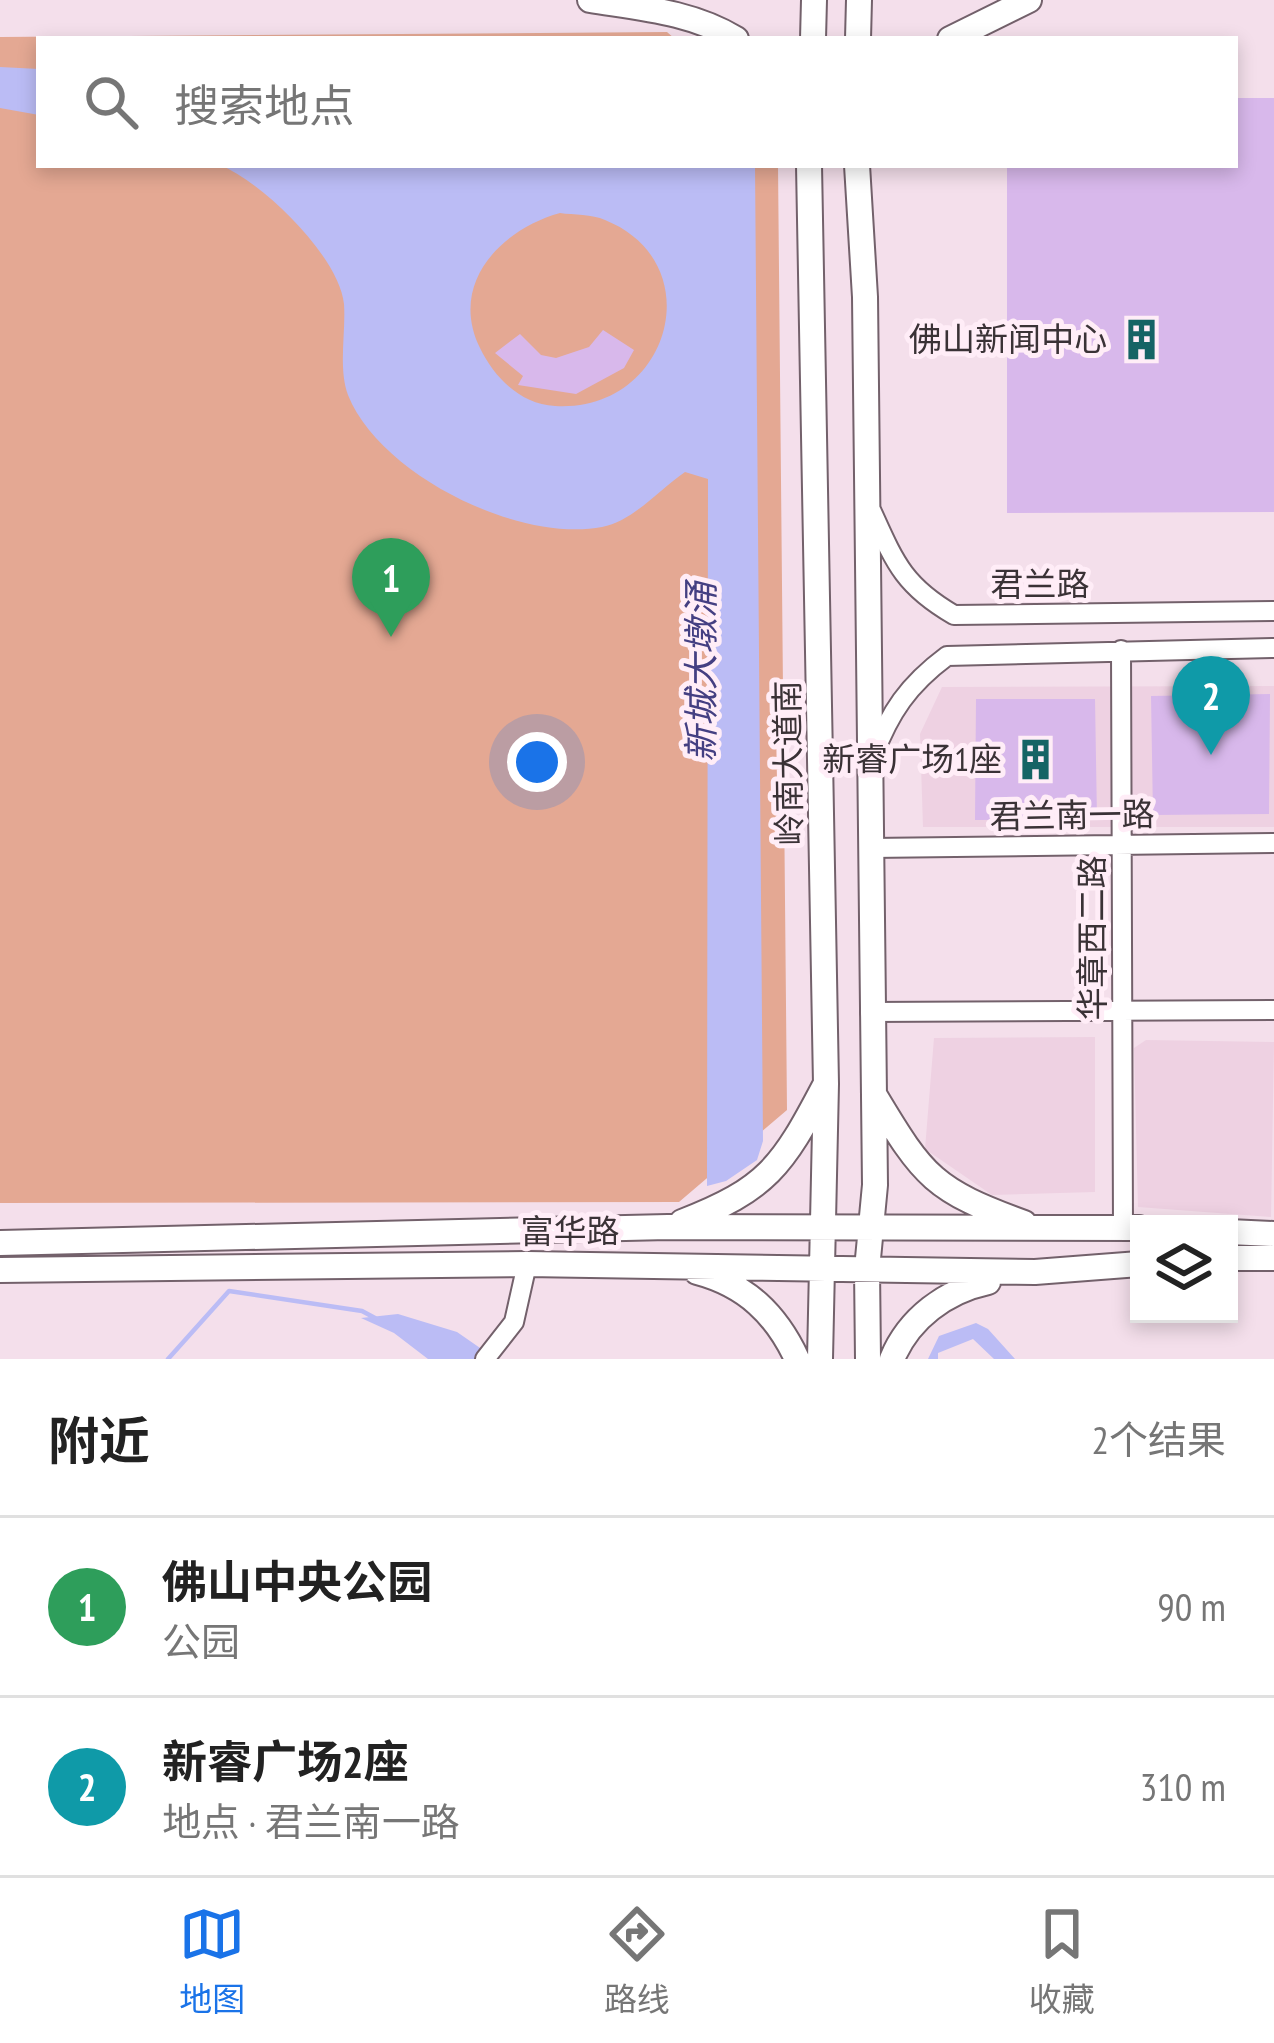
<!DOCTYPE html>
<html lang="zh">
<head>
<meta charset="utf-8">
<style>
	:root { --surface:#fff; --page:#f2f2f2; --text:#222; --muted:#767676; --line:#e0e0e0; --accent:#1a73e8 }
	body { margin:0; font-family:"PT Sans Narrow","Noto Sans SC",sans-serif; background:var(--page); color:var(--text) }
	.controls { position:absolute; right:36px; bottom:36px; display:grid; overflow:hidden; border-radius:0px; box-shadow:0 6px 18px #0003 }
	.controls button { width:108px; height:108px; display:grid; place-items:center; padding:0; border:0; border-bottom:3px solid var(--line); background:var(--surface); color:var(--text); font:60px sans-serif }
	.you { position:absolute; left:537px; top:762px; width:42px; height:42px; margin:-30px; border:9px solid #fff; border-radius:50%; background:#1a73e8; box-shadow:0 0 0 18px #1a73e833 }
	.badge { display:grid; place-items:center; width:78px; height:78px; border-radius:50%; background:var(--accent); color:#fff; font-size:39px; font-weight:700 }
	.pin { position:absolute; translate:-50% -99px; filter:drop-shadow(0 3px 6px #0008) }
	.pin::after { content:''; position:absolute; top:63px; width:42px; height:36px; background:inherit; clip-path:polygon(0 0,100% 0,50% 100%) }
	.list { margin:0; padding:0; list-style:none }
	h2 { display:flex; justify-content:space-between; align-items:center; height:156px; margin:0; padding:0 48px; font-size:51px }
	h2 small { font-size:39px; font-weight:400; color:var(--muted) }
	.list li { display:grid; grid-template-columns:78px 1fr auto; gap:36px; align-items:center; box-sizing:border-box; height:180px; padding:0 48px; border-top:3px solid var(--line) }
	.list b { display:block; font-size:45px; white-space:nowrap }
	.list p { margin:0; font-size:39px; white-space:nowrap; color:var(--muted) }
	.list em { font-size:39px; font-style:normal; color:var(--muted) }
	.icon { flex:none; width:66px; height:66px; fill:none; stroke:currentColor; stroke-width:2; stroke-linecap:round; stroke-linejoin:round }
	.map { position:relative; flex:none; width:1274px; height:1359px; overflow:hidden }
	.search { position:absolute; background:var(--surface); box-shadow:0 6px 18px #0003; left:36px; right:36px; top:36px; height:132px; display:flex; align-items:center; gap:30px; box-sizing:border-box; padding:0 42px; border-radius:0px; color:var(--muted); font-size:45px }
	.sheet { height:516px; background:var(--surface) }
	nav { display:flex; justify-content:space-around; align-items:center; box-sizing:border-box; height:168px; border-top:3px solid var(--line); background:var(--surface); font-size:33px; color:var(--muted) }
	nav a { display:grid; justify-items:center; gap:6px }
	nav .on { color:var(--accent) }
	.map>svg:first-child { display:block }
	.built { fill:#eed1e2 }
	.green { fill:#e4a893 }
	.water { fill:#bbbcf5; fill-rule:evenodd }
	.lines { fill:none; stroke-linecap:round; stroke-linejoin:round }
	.stream { stroke:#bbbcf5; stroke-width:4.5 }
	.building { fill:#d8b8eb }
	.minor-casing { stroke:#73616b; stroke-width:22 }
	.major-casing { stroke:#73616b; stroke-width:28 }
	.minor { stroke:#fff; stroke-width:18 }
	.major { stroke:#fff; stroke-width:24 }
	.labels { text-anchor:middle; stroke-width:10; stroke-linejoin:round; paint-order:stroke }
	.poi-label { font-size:33px; fill:#3a3236; stroke:#ffedf7; text-anchor:end }
	.street-label { font-size:33px; fill:#3a3236; stroke:#ffedf7 }
	.water-label { font-size:36px; font-style:italic; fill:#443f82; stroke:#ffedf7 }
</style>
</head>
<body>
<div class="map">
<svg width="1274" height="1359" viewBox="0 0 1274 1359">
	<rect width="100%" height="100%" fill="#f4dfeb"/>
	<!-- built -->
	<path class="built" d="M1274,686V827H923L920,734L942,687Z
		M1095,1037V1192L992,1195L925,1149L934,1038Z
		M1146,1040L1274,1042L1271,1217L1138,1207L1134,1048Z"/>
	<!-- green -->
	<path class="green" d="M667,32L675,39H39V165H778L787,1110L679,1202L0,1203V37Z"/>
	<!-- water -->
	<path class="water" d="M0,67L39,69V115L0,108Z
		M220,165H755L763,1141L757,1160L726,1181L707,1186L708,479L685,472C659,490 633,521 602,527C519,543 380,475 348,395C338,368 346,332 344,304C339,256 262,182 220,165ZM560,213C574,215 592,214 605,220C712,263 670,413 555,406C520,404 494,377 480,348C448,283 502,229 560,213Z
		M398,1314L457,1332L496,1359H428L394,1333L361,1318Z
		M976,1323L988,1329L1015,1359H994L973,1339L938,1353V1359H928L939,1336Z"/>
	<g class="lines">
		<!-- stream -->
		<path class="stream" d="M168,1359L229,1291L362,1311L375,1318"/>
	</g>
	<!-- building -->
	<path class="building" d="M1235,98H1274V512L1007,513V165H1235Z
		M603,330L634,350L624,368L576,394L518,385L523,376L495,353L520,334L541,355L556,358L589,347Z
		M1270,694L1269,814L1153,815L1151,696Z
		M976,699H1095L1097,819L975,820Z"/>
	<g class="lines">
		<defs>
			<path id="minor" d="M872,512C895,563 904,586 954,615L1274,611
				M1121,650L1123,1227
				M873,756C890,712 908,685 947,656L1274,648
				M871,848L1274,843
				M870,1012L1274,1010
				M485,1359L514,1322L527,1264"/>
			<path id="major" d="M590,0C640,8 692,12 736,39
				M813,39L814,0
				M858,39L859,0
				M950,39L1029,0
				M809,165L826,1084L820,1359
				M857,165L865,297L875,1185L867,1269L868,1359
				M875,1096C924,1178 934,1190 1024,1223
				M682,1222C767,1189 782,1167 824,1087
				M1229,1232L1274,1234
				M0,1243L668,1227L1139,1228
				M1229,1258H1274
				M0,1270L527,1264L1035,1272L1139,1264
				M697,1272C746,1285 776,1314 797,1359
				M892,1359C909,1318 946,1291 988,1282"/>
		</defs>
		<!-- minor casing -->
		<use href="#minor" class="minor-casing"/>
		<!-- major casing -->
		<use href="#major" class="major-casing"/>
		<!-- minor -->
		<use href="#minor" class="minor"/>
		<!-- major -->
		<use href="#major" class="major"/>
	</g>
	<!-- icons -->
	<defs>
		<symbol id="building-bare" viewBox="-9 -9 18 18"><path d="M-4-6H4V6H1V3H-1V6H-4ZM-2.5-4.3h1.7v1.8h-1.7ZM.8-4.3h1.7v1.8H.8ZM-2.5-1h1.7V.8h-1.7ZM.8-1h1.7V.8H.8Z" fill="#156465" stroke="#ffedf7" stroke-width="2.5" paint-order="stroke"/></symbol>
	</defs>
	<g fill-rule="evenodd">
		<use href="#building-bare" x="1112" y="310" width="59" height="59"/>
		<use href="#building-bare" x="1006" y="730" width="59" height="59"/>
	</g>
	<g class="labels">
		<!-- poi labels -->
		<g class="poi-label">
			<text x="1107" y="351">佛山新闻中心</text>
			<text x="1002" y="771">新睿广场1座</text>
		</g>
		<!-- street labels -->
		<g class="street-label">
			<text x="1040" y="596">君兰路</text>
			<text transform="translate(788 763) rotate(-91)" y="12">岭南大道南</text>
			<text transform="translate(1072 815) rotate(-1)" y="12">君兰南一路</text>
			<text transform="translate(1092 938) rotate(-90)" y="12">华章西二路</text>
			<text x="570" y="1243">富华路</text>
		</g>
		<!-- water labels -->
		<g class="water-label">
			<text transform="translate(701 672) rotate(-90)" y="13">新城大墩涌</text>
		</g>
	</g>
</svg>
<div class="controls">
<button><svg class="icon" aria-label="layers" viewBox="0 0 24 24"><path d="M12 4l9 5-9 5-9-5zM3 14l9 5 9-5"/></svg></button>
</div>
<div class="you"></div>
<div class="pin badge" style="left:391px;top:637px;background:#2e9e5b">1</div>
<div class="pin badge" style="left:1211px;top:755px;background:#0f9aa8">2</div>
<div class="search"><svg class="icon" aria-label="search" viewBox="0 0 24 24"><circle cx="10" cy="10" r="6"/><path d="M15 15l6 6"/></svg>搜索地点</div>
</div>
<section class="sheet">
<h2>附近<small>2个结果</small></h2>
<ul class="list">
<li><span class="badge" style="background:#2e9e5b">1</span><div><b>佛山中央公园</b><p>公园</p></div><em>90 m</em></li>
<li><span class="badge" style="background:#0f9aa8">2</span><div><b>新睿广场2座</b><p>地点 · 君兰南一路</p></div><em>310 m</em></li>
</ul>
</section>
<nav>
<a class="on"><svg class="icon" aria-label="map" viewBox="0 0 24 24"><path d="M3 6l6-2 6 2 6-2v14l-6 2-6-2-6 2zM9 4v14M15 6v14"/></svg>地图</a>
<a><svg class="icon" aria-label="directions" viewBox="0 0 24 24"><path d="M12 3l9 9-9 9-9-9zM9 14v-3h6M13 9l2 2-2 2"/></svg>路线</a>
<a><svg class="icon" aria-label="saved" viewBox="0 0 24 24"><path d="M7 4h10v16l-5-4-5 4z"/></svg>收藏</a>
</nav>
</body>
</html>
